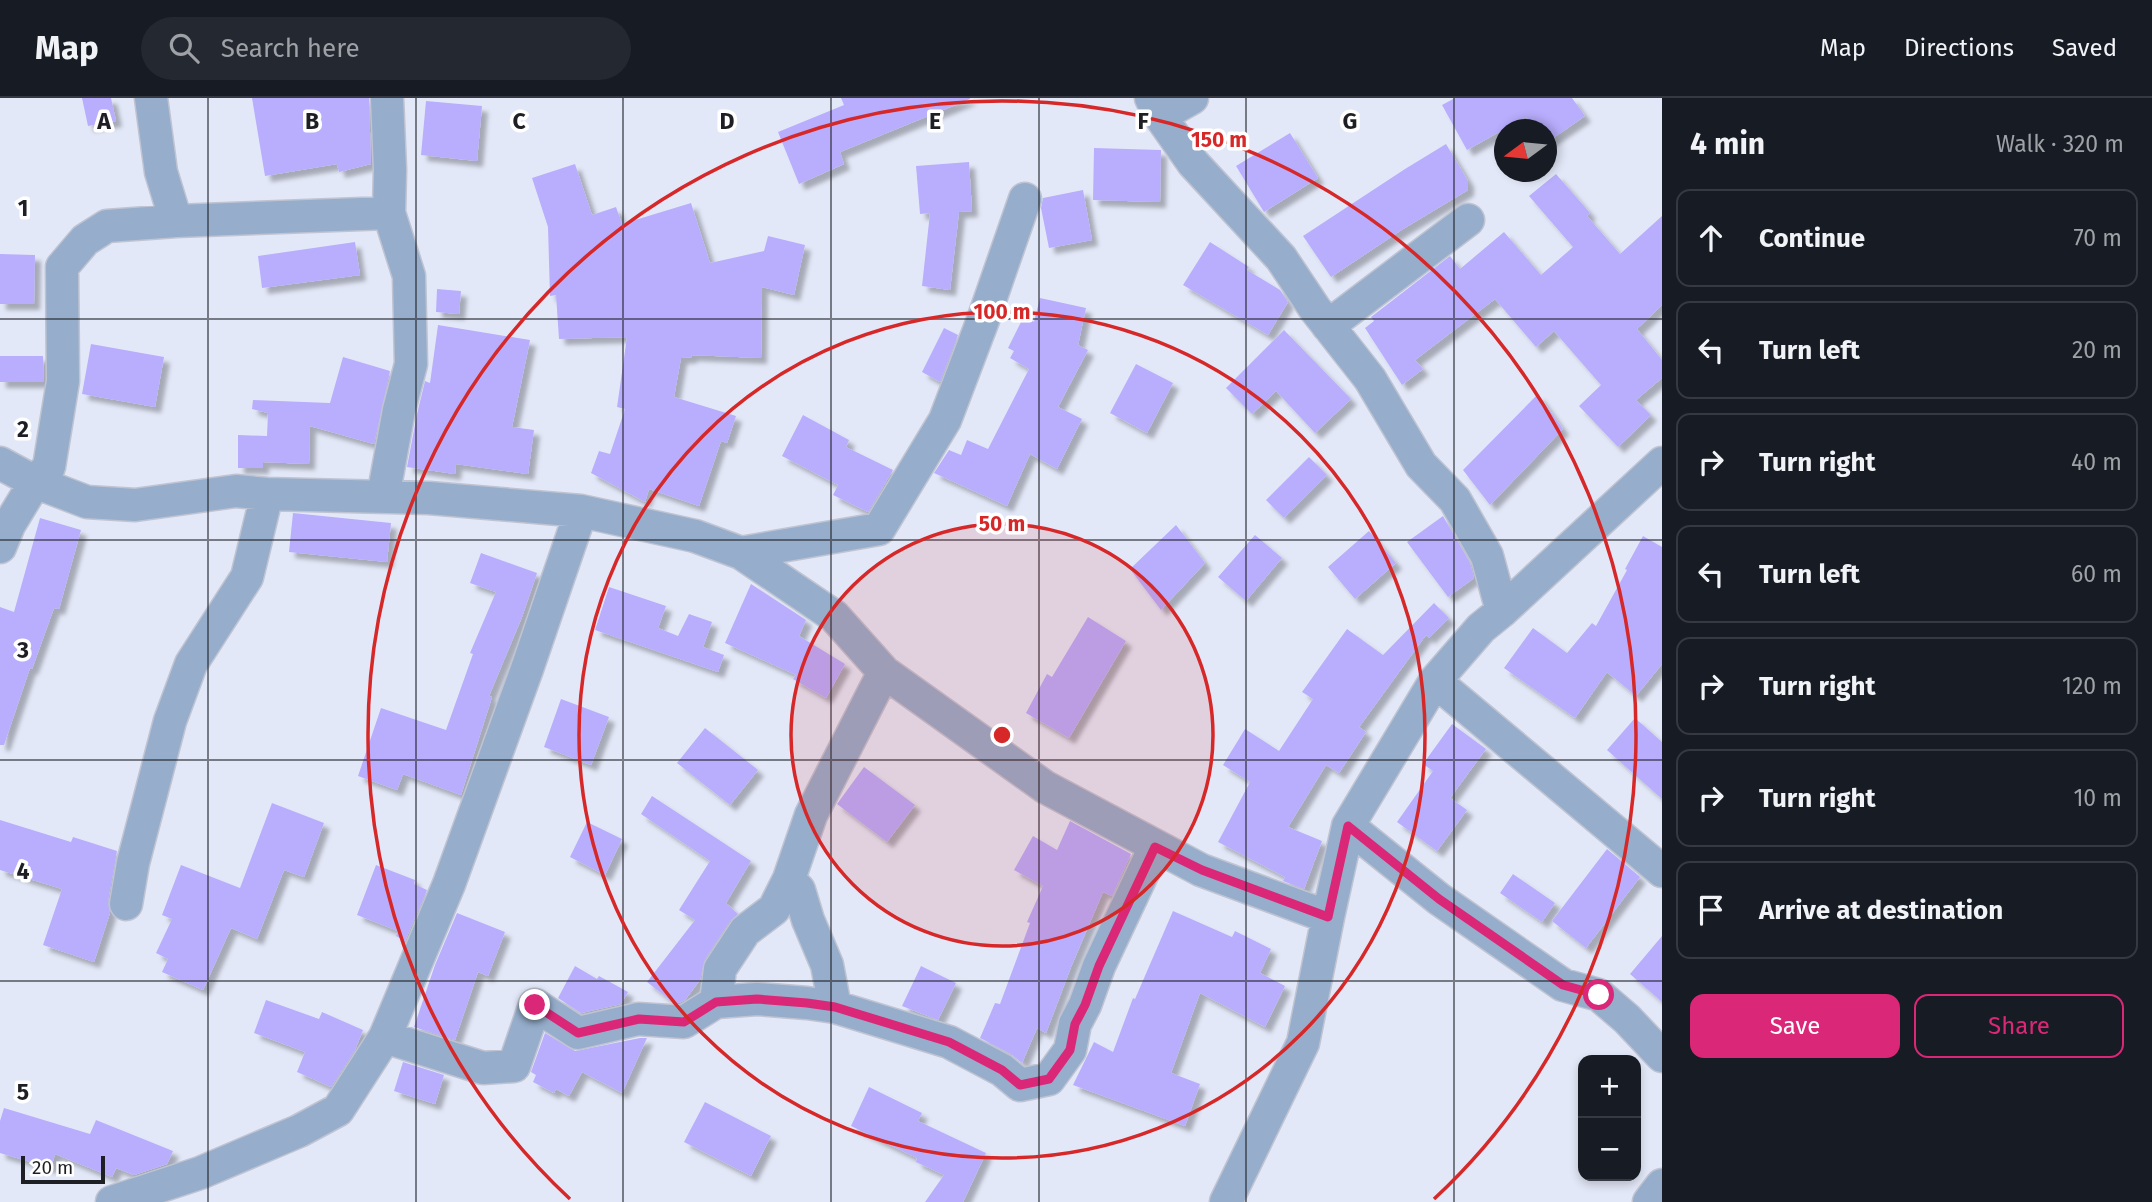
<!DOCTYPE html>
<html lang="en">
<head>
<meta charset="utf-8">
<style>
	:root { --surface:#171b24; --page:#242831; --text:#f1f3f6; --muted:#9ea1a6; --line:#363941; --accent:#db2777 }
	body { margin:0; font-family:"Fira Sans",sans-serif; background:var(--page); color:var(--text) }
	.controls { position:absolute; right:21px; bottom:21px; display:grid; overflow:hidden; border-radius:14px; box-shadow:0 4px 10px #0003 }
	.controls button { width:63px; height:63px; display:grid; place-items:center; padding:0; border:0; border-bottom:2px solid var(--line); background:var(--surface); color:var(--text); font:35px sans-serif }
	.compass { position:absolute; left:1494px; top:21px; width:63px; height:63px; border-radius:50%; background:var(--surface); box-shadow:0 4px 10px #0003; rotate:255deg }
	.scale { position:absolute; left:21px; bottom:18px; width:84px; box-sizing:border-box; padding-left:7px; border:4px solid #1e1f25; border-top:0; font-size:19px; line-height:24px; white-space:nowrap; color:#1e1f25; -webkit-text-stroke:5px #fff; paint-order:stroke }
	.stop { position:absolute; width:21px; height:21px; margin:-16px; border:5px solid #db2777; border-radius:50%; background:#fff }
	.stop.end { background:#db2777; border-color:#fff; box-shadow:0 2px 7px #0008 }
	.list { margin:0; padding:0; list-style:none }
	h2 { display:flex; justify-content:space-between; align-items:center; height:91px; margin:0; padding:0 28px; font-size:30px }
	h2 small { font-size:23px; font-weight:400; color:var(--muted) }
	.list li { display:grid; grid-template-columns:46px 1fr auto; gap:21px; align-items:center; box-sizing:border-box; height:98px; margin:0 14px 14px; padding:0 14px; border:2px solid var(--line); border-radius:14px }
	.list b { display:block; font-size:26px; white-space:nowrap }
	.list em { font-size:23px; font-style:normal; color:var(--muted) }
	.actions { display:flex; gap:14px; padding:21px 28px }
	.actions a { flex:1; padding:16px 0; border:2px solid var(--accent); border-radius:14px; text-align:center; font-size:24px; color:var(--accent) }
	.actions .main { background:var(--accent); color:#fff }
	.icon { flex:none; width:38px; height:38px; fill:none; stroke:currentColor; stroke-width:2; stroke-linecap:round; stroke-linejoin:round }
	.map { position:relative; flex:none; width:1662px; height:1104px; overflow:hidden }
	header { display:flex; align-items:center; gap:42px; box-sizing:border-box; height:98px; padding:0 35px; background:var(--surface); border-bottom:2px solid var(--line) }
	header strong { font-size:33px }
	nav { display:flex; gap:38px; margin-inline-start:auto; font-size:24px }
	.search { width:490px; height:63px; background:var(--page); display:flex; align-items:center; gap:18px; box-sizing:border-box; padding:0 24px; border-radius:38px; color:var(--muted); font-size:26px }
	main { display:flex }
	aside { flex:1; background:var(--surface) }
	.map>svg:first-child { display:block }
	.building { fill:#b9aefd; filter:url(#shadow) }
	.lines { fill:none; stroke-linecap:round; stroke-linejoin:round }
	.street-casing { stroke:#c0c4d2; stroke-width:35 }
	.street { stroke:#96aecb; stroke-width:32 }
	.route { stroke:#db2777; stroke-width:9 }
	.grid { fill:none; stroke:#1e1f25; stroke-width:2; stroke-opacity:0.55 }
	.ring { fill:none; stroke:#d62828; stroke-width:3.5 }
	.grid-label { font-size:23px; text-anchor:middle; font-weight:bold; fill:#1e1f25; stroke:#fff; stroke-width:7; stroke-linejoin:round; paint-order:stroke }
	.centre { fill:#d62828; stroke:#fff; stroke-width:3.5 }
	.ring-label { font-size:21px; text-anchor:middle; font-weight:bold; fill:#d62828; stroke:#fff; stroke-width:7; stroke-linejoin:round; paint-order:stroke }
</style>
</head>
<body>
<header>
<strong>Map</strong>
<div class="search"><svg class="icon" aria-label="search" viewBox="0 0 24 24"><circle cx="10" cy="10" r="6"/><path d="M15 15l6 6"/></svg>Search here</div>
<nav><a>Map</a><a>Directions</a><a>Saved</a></nav>
</header>
<main>
<div class="map">
<svg width="1662" height="1104" viewBox="0 0 1662 1104">
	<defs>
		<filter id="shadow"><feDropShadow dx="6" dy="6" stdDeviation="2" flood-color="#0004"/></filter>
	</defs>
	<rect width="100%" height="100%" fill="#e3e8f8"/>
	<!-- building -->
	<path class="building" d="M82,0H111L116,23L88,28Z
		M252,0H369L371,66L339,74L337,66L265,78Z
		M841,0H970V1L840,54L844,66L799,86L778,34L844,7Z
		M1455,0H1572L1585,18L1546,45V32H1535L1526,19L1467,52L1442,7Z
		M426,3L482,8L477,63L421,57Z
		M1290,35L1318,80L1264,114L1236,68Z
		M1446,46L1468,83V92L1403,131L1331,179L1303,138L1405,71Z
		M1094,50L1161,52L1160,104L1093,102Z
		M969,64L972,113L959,114L950,192L922,188L930,115L920,116L916,68Z
		M575,66L592,117L616,109L622,126L691,105L710,165L764,153L768,138L805,147L794,197L762,189L761,260L691,257L692,259L681,260L674,299L736,318L727,345L721,343L699,408L649,391L645,404L591,375L599,353L610,356L625,311L617,309L627,239L559,241L556,197L550,198L548,129L532,80Z
		M1556,76L1590,115L1587,118L1620,156L1662,118V207L1637,231L1662,262V280L1636,302L1651,317L1618,349L1579,308L1601,287L1554,233L1536,249L1495,201L1415,262L1423,271L1402,287L1365,230L1374,223L1371,219L1450,158L1460,171L1504,134L1541,177L1573,149L1529,98Z
		M1083,92L1092,142L1049,150L1041,110L1043,100Z
		M355,144L360,177L262,190L258,158Z
		M1210,144L1249,169L1247,172L1280,192L1288,204L1268,237L1183,187Z
		M0,156L35,157L34,206H0Z
		M437,191L461,193L459,216L436,214Z
		M1040,200L1086,210L1078,247L1088,252L1058,309L1082,321L1057,371L1030,356L1007,408L934,375L949,352L961,357L967,342L988,351L1029,271L1010,260L1014,253L1008,250L1024,218L1034,224Z
		M438,227L530,242L512,329L534,332L528,376L456,366L455,376L407,369L417,316L425,283L430,285Z
		M944,230L958,237L940,284L922,274Z
		M1284,232L1351,301L1315,335L1276,293L1252,316L1226,290Z
		M91,246L164,259L155,309L82,296Z
		M0,258H43L44,284H0Z
		M343,259L390,273L374,346L310,328L309,366L263,364V370H238V337L267,338L268,315L252,311L253,302L330,305Z
		M1136,266L1173,285L1147,335L1110,315Z
		M1538,296L1563,331L1490,407L1463,372Z
		M803,317L849,342L846,349L893,372L868,414L833,397L838,387L782,358Z
		M1309,359L1327,377L1284,420L1266,402Z
		M293,415L391,425L387,464L289,454Z
		M1443,418L1470,465L1474,480L1448,499L1407,444Z
		M40,420L81,432L59,511L54,510L32,571L30,570L4,647H0V509L14,514Z
		M1176,427L1205,465L1161,512L1130,471Z
		M1369,433L1396,465L1355,501L1328,469Z
		M1255,437L1282,460L1246,503L1218,479Z
		M1643,438L1662,449V566L1636,598L1607,574L1575,620L1504,570L1533,530L1567,555L1592,525L1596,528L1627,472L1625,471Z
		M481,455L537,475L522,519L489,598L492,599L461,697L403,676L397,692L358,678L381,610L446,632L473,556L470,555L496,494L470,485Z
		M751,486L806,522L799,538L845,566L826,600L793,581L796,577L725,545Z
		M609,489L666,508L658,530L678,538L689,516L712,524L703,549L724,557L718,574L595,532Z
		M1434,505L1449,520L1429,540L1426,537L1359,629L1366,634L1339,675L1326,667L1288,729L1322,743L1304,791L1283,783L1285,779L1218,744L1250,684L1223,667L1245,631L1279,653L1313,601L1302,594L1347,531L1383,557Z
		M1088,519L1126,543L1069,640L1026,615L1047,576L1052,579Z
		M561,601L609,619L591,667L544,649Z
		M1635,620L1662,644V701L1607,652Z
		M1452,626L1486,651L1450,700L1467,712L1437,753L1397,724L1433,673L1423,666Z
		M705,630L758,672L730,707L677,665Z
		M864,669L915,707L887,744L837,706Z
		M652,698L751,763L726,805L738,816L730,823L705,861L700,882L685,902L679,905H674L647,884L695,822L679,812L710,763L641,716Z
		M272,705L324,725L304,779L284,772L257,841L231,830L203,892L162,874L168,861L156,855L172,821L162,817L181,767L240,790Z
		M0,722L71,744L73,739L117,753L108,803L110,815L94,864L43,847L62,791L0,772Z
		M1070,723L1131,756L1112,798L1103,794L1071,869L1046,935L1037,930L1022,965L1011,956L980,940L995,905L1000,906L1030,825L1027,824L1043,788L1014,772L1033,738L1057,752Z
		M587,724L622,741L605,777L570,759Z
		M1607,751L1640,779L1586,850L1552,823Z
		M376,767L415,782L414,786L427,792L405,843L396,838L398,833L357,817Z
		M1513,776L1555,805L1542,824L1500,795Z
		M1173,813L1232,839L1235,833L1271,851L1260,875L1285,888L1265,929L1200,895L1171,975L1200,986L1185,1028L1073,987L1094,944L1113,954L1133,900L1135,901Z
		M457,815L505,834L488,878L478,874L455,942L414,929L435,867Z
		M1662,838V904L1630,876Z
		M575,868L597,881L599,878L628,894L621,906L581,915L558,900Z
		M921,868L956,885L938,922L902,908Z
		M266,902L319,921L322,914L363,932L355,952L331,989L297,974L305,954L254,935Z
		M545,935L575,953L640,940H647L622,995L582,974L569,998L556,991L554,995L533,984L536,977L531,974Z
		M403,964L444,977L435,1006L394,993Z
		M869,989L922,1015L918,1023L986,1055L963,1104H925L944,1077L916,1064L917,1060L851,1028Z
		M705,1004L771,1038L751,1078L684,1044Z
		M4,1010L90,1036L96,1022L173,1053L167,1066L134,1077L116,1070L112,1079L55,1056L51,1070L0,1055V1023Z"/>
	<g class="lines">
		<defs>
			<path id="street" d="M151,0L161,74L176,123L107,128L85,142L62,169L63,283L49,369L35,384L87,404L135,407L236,393L267,396L429,400L581,413L695,438L741,455L834,518L884,574L1045,689L1201,772L1328,819
				M1151,0L1160,18L1193,65L1281,160L1315,211L1370,281L1421,367L1455,402L1487,458L1502,513
				M1160,18L1192,0
				M176,123L389,115
				M1328,228L1468,122
				M0,365L35,384L9,427L0,449
				M383,399L399,312L411,266L409,178L389,115L390,72L387,0
				M741,455L879,431L945,322L983,222L1025,101
				M1435,583L1662,773
				M1348,728L1439,801L1563,887L1599,897L1627,921L1662,958
				M789,781L799,792L808,822L827,867L835,909
				M126,806L133,765L170,623L191,566L247,479L267,396
				M716,904L720,871L745,833L774,811L789,781L811,717L884,574
				M385,939L483,970L514,968L535,907L578,935L638,921L684,924L716,904L757,901L807,905L835,909L949,944L1002,972L1020,987L1049,981L1070,952L1075,926L1085,907L1099,868L1155,749
				M112,1104L200,1075L299,1033L338,1012L385,939L449,786L527,571L581,413
				M1226,1104L1303,945L1328,819L1348,728L1435,583L1481,530L1502,513L1662,365
				M1649,1104L1662,1087"/>
		</defs>
		<!-- street casing -->
		<use href="#street" class="street-casing"/>
		<!-- street -->
		<use href="#street" class="street"/>
	</g>
	<g class="lines">
		<!-- route -->
		<path class="route" d="M535,907L578,935L639,921L684,924L716,904L757,901L807,905L835,909L949,944L1002,972L1020,987L1049,981L1070,952L1075,926L1085,907L1099,868L1155,749L1202,772L1328,819L1348,728L1439,801L1563,887L1599,897"/>
	</g>
	<!-- grid -->
	<path class="grid" d="M208,0V1104M416,0V1104M623,0V1104M831,0V1104M1039,0V1104M1246,0V1104M1454,0V1104M0,221H1662M0,442H1662M0,662H1662M0,883H1662"/>
	<!-- distance rings -->
	<circle cx="1002" cy="637" r="211" fill="#d62828" fill-opacity=".12"/>
	<g class="ring">
		<circle cx="1002" cy="637" r="211"/>
		<circle cx="1002" cy="637" r="423"/>
		<path d="M570 1101A634 634 0 1 1 1434 1101"/>
	</g>
	<g class="grid-label">
		<text x="104" y="31">A</text>
		<text x="312" y="31">B</text>
		<text x="519" y="31">C</text>
		<text x="727" y="31">D</text>
		<text x="935" y="31">E</text>
		<text x="1143" y="31">F</text>
		<text x="1350" y="31">G</text>
		<text x="23" y="118">1</text>
		<text x="23" y="339">2</text>
		<text x="23" y="560">3</text>
		<text x="23" y="781">4</text>
		<text x="23" y="1002">5</text>
	</g>
	<circle cx="1002" cy="637" r="10" class="centre"/>
	<g class="ring-label">
		<text x="1219" y="49">150 m</text>
		<text x="1002" y="221">100 m</text>
		<text x="1002" y="433">50 m</text>
	</g>
</svg>
<div class="controls">
<button>+</button>
<button>−</button>
</div>
<svg class="compass" viewBox="-18 -18 36 36"><path d="M0-13l5 13h-10z" fill="#e53935"/><path d="M0 13l5-13h-10z" fill="#9ea1a6"/></svg>
<div class="scale">20 m</div>
<div class="stop" style="left:1599px;top:897px"></div>
<div class="stop end" style="left:535px;top:907px"></div>
</div>
<aside>
<h2>4 min<small>Walk · 320 m</small></h2>
<ul class="list">
<li><svg class="icon" aria-label="ahead" viewBox="0 0 24 24"><path d="M12 20V5M6 11l6-6 6 6"/></svg><div><b>Continue</b></div><em>70 m</em></li>
<li><svg class="icon" aria-label="left" viewBox="0 0 24 24"><path d="M17 20v-9H6M10 6l-5 5 5 5"/></svg><div><b>Turn left</b></div><em>20 m</em></li>
<li><svg class="icon" aria-label="right" viewBox="0 0 24 24"><path d="M7 20v-9h11M14 6l5 5-5 5"/></svg><div><b>Turn right</b></div><em>40 m</em></li>
<li><svg class="icon" aria-label="left" viewBox="0 0 24 24"><path d="M17 20v-9H6M10 6l-5 5 5 5"/></svg><div><b>Turn left</b></div><em>60 m</em></li>
<li><svg class="icon" aria-label="right" viewBox="0 0 24 24"><path d="M7 20v-9h11M14 6l5 5-5 5"/></svg><div><b>Turn right</b></div><em>120 m</em></li>
<li><svg class="icon" aria-label="right" viewBox="0 0 24 24"><path d="M7 20v-9h11M14 6l5 5-5 5"/></svg><div><b>Turn right</b></div><em>10 m</em></li>
<li><svg class="icon" aria-label="arrive" viewBox="0 0 24 24"><path d="M6 21V4h12l-3 4 3 4H6"/></svg><div><b>Arrive at destination</b></div></li>
</ul>
<div class="actions"><a class="main">Save</a><a>Share</a></div>
</aside>
</main>
</body>
</html>
